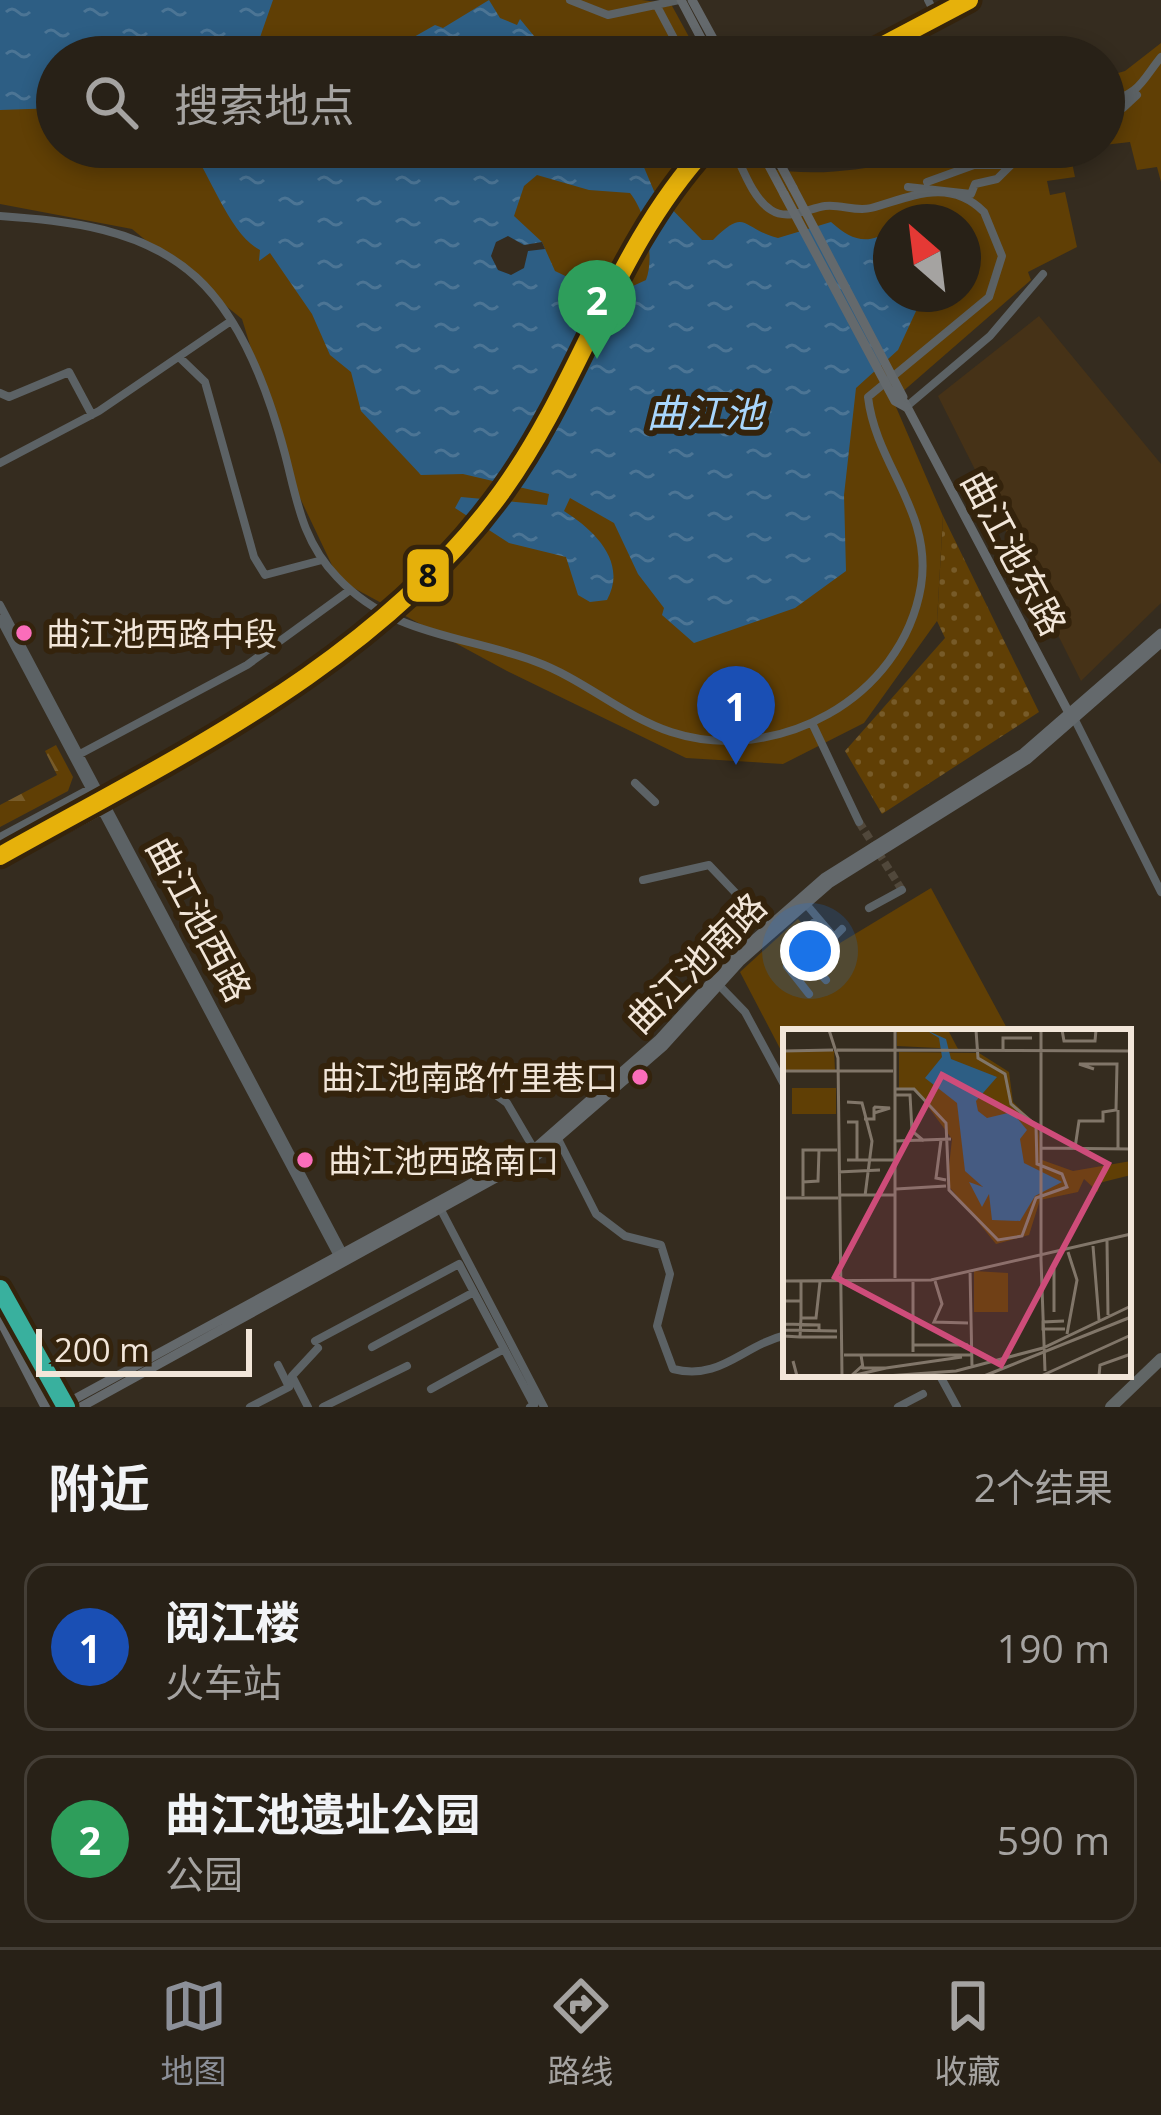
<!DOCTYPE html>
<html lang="zh">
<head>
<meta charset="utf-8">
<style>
	:root { --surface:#282117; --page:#342e24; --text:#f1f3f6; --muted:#a5a3a1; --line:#443e36; --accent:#8c9099 }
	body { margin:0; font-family:"Open Sans","Noto Sans SC",sans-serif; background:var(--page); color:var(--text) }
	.compass { position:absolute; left:873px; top:204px; width:108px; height:108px; border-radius:50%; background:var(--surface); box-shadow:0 6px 18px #0003; rotate:332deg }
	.scale { position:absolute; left:36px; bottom:30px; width:216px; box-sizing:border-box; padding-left:12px; border:6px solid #f2e6d9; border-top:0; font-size:33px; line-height:42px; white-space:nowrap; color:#f2e6d9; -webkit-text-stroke:9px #34230c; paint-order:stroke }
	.you { position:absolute; left:810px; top:951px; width:42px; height:42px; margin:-30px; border:9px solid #fff; border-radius:50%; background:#1a73e8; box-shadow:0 0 0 18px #1a73e833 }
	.badge { display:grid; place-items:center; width:78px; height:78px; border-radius:50%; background:var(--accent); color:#fff; font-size:39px; font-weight:700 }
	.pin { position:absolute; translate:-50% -99px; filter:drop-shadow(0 3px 6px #0008) }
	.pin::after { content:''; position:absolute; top:63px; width:42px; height:36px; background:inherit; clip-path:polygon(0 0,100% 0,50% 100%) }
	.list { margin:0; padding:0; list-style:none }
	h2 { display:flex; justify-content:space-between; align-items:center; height:156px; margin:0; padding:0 48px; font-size:51px }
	h2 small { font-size:39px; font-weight:400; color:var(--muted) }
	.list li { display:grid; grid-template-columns:78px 1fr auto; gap:36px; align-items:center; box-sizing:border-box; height:168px; margin:0 24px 24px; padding:0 24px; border:3px solid var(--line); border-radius:24px }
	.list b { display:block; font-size:45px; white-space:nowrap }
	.list p { margin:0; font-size:39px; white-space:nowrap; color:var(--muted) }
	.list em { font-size:39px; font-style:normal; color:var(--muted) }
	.icon { flex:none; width:66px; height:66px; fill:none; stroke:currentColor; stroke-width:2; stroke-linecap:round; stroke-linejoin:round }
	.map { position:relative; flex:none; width:1161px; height:1407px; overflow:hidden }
	.search { position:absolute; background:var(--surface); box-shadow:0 6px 18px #0003; left:36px; right:36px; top:36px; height:132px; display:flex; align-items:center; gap:30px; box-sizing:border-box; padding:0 42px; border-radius:66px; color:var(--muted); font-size:45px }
	.sheet { height:540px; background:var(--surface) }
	nav { display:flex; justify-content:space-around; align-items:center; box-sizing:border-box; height:168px; border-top:3px solid var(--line); background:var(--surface); font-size:33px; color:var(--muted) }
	nav a { display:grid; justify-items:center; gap:6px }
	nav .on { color:var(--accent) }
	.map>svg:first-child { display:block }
	.built { fill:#463217 }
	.grass { fill:url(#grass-dots) }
	.forest { fill:url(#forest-firs) }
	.park { fill:#603f05; fill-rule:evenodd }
	.water { fill:url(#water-ripples); fill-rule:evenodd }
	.pier { fill:#352c1f }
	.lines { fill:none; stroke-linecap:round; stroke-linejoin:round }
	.minor-tunnel { stroke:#51483b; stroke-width:8; stroke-dasharray:8 4; stroke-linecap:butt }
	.minor { stroke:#5c6265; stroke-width:8 }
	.major { stroke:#64696c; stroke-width:9 }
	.highway { stroke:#616666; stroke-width:12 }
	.major-bridge { stroke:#64696c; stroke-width:9 }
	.metro-1-casing { stroke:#34230c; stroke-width:27 }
	.metro-2-casing { stroke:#34230c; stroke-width:27 }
	.metro-1 { stroke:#e6b10b; stroke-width:18 }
	.metro-2 { stroke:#39b09e; stroke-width:18 }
	.bus-dot { fill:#fb6dba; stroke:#34230c; stroke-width:4.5 }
	.labels { text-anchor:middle; stroke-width:12; stroke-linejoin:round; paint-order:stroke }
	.bus-label { font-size:33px; fill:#f2e6d9; stroke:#34230c; text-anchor:start }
	.street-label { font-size:36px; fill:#f2e6d9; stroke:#34230c }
	.water-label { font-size:39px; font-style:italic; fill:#a8d6fd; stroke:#34230c }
	.inset-road { fill:none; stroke:#817669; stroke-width:3 }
	.view { fill:#ce4c7a; fill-opacity:0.15; stroke:#ce4c7a; stroke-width:6 }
	.inset-edge { fill:none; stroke:#f2e6d9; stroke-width:6 }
	.line-badge { stroke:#34230c; stroke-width:4.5 }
	.pale-badge-label { font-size:33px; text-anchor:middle; font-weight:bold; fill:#111 }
</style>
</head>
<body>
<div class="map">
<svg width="1161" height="1407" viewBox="0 0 1161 1407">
	<defs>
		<pattern id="grass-dots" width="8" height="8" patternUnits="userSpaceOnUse" patternTransform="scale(3)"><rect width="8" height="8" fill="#603f05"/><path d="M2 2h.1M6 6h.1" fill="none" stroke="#775b29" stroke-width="1.8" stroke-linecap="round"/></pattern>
		<pattern id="forest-firs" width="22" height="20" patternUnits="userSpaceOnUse" patternTransform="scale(3)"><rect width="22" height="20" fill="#603f05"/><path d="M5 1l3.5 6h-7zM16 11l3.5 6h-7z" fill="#775b29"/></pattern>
		<pattern id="water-ripples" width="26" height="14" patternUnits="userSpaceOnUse" patternTransform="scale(3)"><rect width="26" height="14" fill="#2d5e84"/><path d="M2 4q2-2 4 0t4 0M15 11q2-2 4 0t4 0" fill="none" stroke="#4c7595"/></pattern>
	</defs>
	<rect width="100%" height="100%" fill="#352c1f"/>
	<!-- built -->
	<path class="built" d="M1039,316L1161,464V603L1081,681L938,396Z"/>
	<!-- grass -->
	<path class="grass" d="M943,516L1039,712L882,814L845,751L945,638L937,621Z"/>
	<!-- forest -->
	<path class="forest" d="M56,745L73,777L68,791L0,827V805L57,775L45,751Z"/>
	<!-- park -->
	<path class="park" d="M0,0H642L671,4L700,57H57V147H748L759,167C844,184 902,156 982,147C1019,143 1058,147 1095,147L1070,153L1075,177L1047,181L1050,195L1065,192L1077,247L1028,272L1031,280L893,400L943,516L937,621L864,723L783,764L686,758L507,671L339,580L291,479L242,319L132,229L0,204ZM891,222H963V294H891Z
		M1161,43V182L1157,167L1137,170L1130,142L1104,145V77L1125,71Z
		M931,888L1009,1032H786V1060L740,972L798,919L815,938L827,929L840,943Z"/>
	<!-- water -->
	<path class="water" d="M0,0H273L258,43L266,57H57V108L0,110Z
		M489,0L500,18L517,25L520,19L534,36L574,57H402L398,46L435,25L443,28Z
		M190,147H621L643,165L654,191L702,240H713C747,206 741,229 778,238L831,222C851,240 867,246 891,230V294H948L917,309L898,350L856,388L844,495L846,571L795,608L694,643L662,615L664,608L638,574L614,523L570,498L564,511C594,530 628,562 607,600L590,602L578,595L566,557L509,543L455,508L461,497L547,505L549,494L463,474L421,475L361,411L351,372L330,355L312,314L270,253L259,261L260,250C230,235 210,174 190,147ZM537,175L589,190L630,193C646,212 655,257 646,280L609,297L555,271L542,242L514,216L524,186Z"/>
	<!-- pier -->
	<path class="pier" d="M508,236L524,245L542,242L545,249L528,251L524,268L511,275L498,270L491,256L496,242Z"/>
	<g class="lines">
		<!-- minor-tunnel -->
		<path class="minor-tunnel" d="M859,822L902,890"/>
		<!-- minor -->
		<path class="minor" d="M570,0L608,15L679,0
			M928,0L935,14
			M658,8L684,57
			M854,57L962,0
			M1104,104C1142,93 1142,80 1161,57
			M1111,107L1123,108L1137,95
			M927,182L974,165H1007
			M908,187L971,194L975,184L997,179L1029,147
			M0,216C69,221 142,228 196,277C243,320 269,393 285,454C297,500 302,541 337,577C392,636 463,635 534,661C584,679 621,715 671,732C776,766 902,699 921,586C933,511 876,466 868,397L989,297L1002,256L984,212C949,177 911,197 871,208C856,212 841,204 825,206C807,209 788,221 771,210C752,198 742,166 732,147
			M179,357L205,382L254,557L265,575L322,560
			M0,393L9,397L69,372L92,415
			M906,407L990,336L1043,274
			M0,463L99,411L231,321
			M0,605L343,1253
			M0,619L338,1256
			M1076,722L1161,892
			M812,723L859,822
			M80,754L247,665L350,590
			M635,783L655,802
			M0,837L95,786
			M0,847L100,794
			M0,856L99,803
			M0,865L107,808
			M643,880L709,865L768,927
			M806,904L834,937L842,929
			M869,908L902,890
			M803,932L818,919
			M802,953L826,980
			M787,966L809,994
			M715,981L745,1012L786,1088
			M467,1074L507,1103L534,1149
			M558,1139L596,1214L625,1236L661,1245L670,1274L657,1326L673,1369C721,1381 741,1346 786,1335
			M441,1210L544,1407
			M315,1341L459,1264L534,1405L530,1407
			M372,1347L474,1292
			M939,1374L957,1407
			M431,1389L504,1349
			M250,1407L289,1387L278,1365
			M308,1407L292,1376L318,1348
			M323,1407L407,1366
			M898,1407L923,1394"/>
		<!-- major -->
		<path class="major" d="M681,0L711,57
			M692,0L723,57
			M759,147L784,194
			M771,147L793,188
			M905,403L1071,717
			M0,1305L55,1407
			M0,1320L45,1407
			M60,1407L534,1149L658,1040L735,956L825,877L1023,753L1161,633
			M81,1407L538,1155L664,1046L741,961L829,884L1027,760L1161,643"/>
		<!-- highway -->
		<path class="highway" d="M1111,1407L1161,1359"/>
		<!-- major-bridge -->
		<path class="major-bridge" d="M793,188L903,397
			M784,194L895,401L906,407"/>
		<defs>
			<path id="metro-1" d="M861,57L969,0
				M0,856C180,755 379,662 503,490C582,380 614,248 707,147"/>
			<path id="metro-2" d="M0,1289L66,1407"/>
		</defs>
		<!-- metro-1 casing -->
		<use href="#metro-1" class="metro-1-casing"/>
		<!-- metro-2 casing -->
		<use href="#metro-2" class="metro-2-casing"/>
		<!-- metro-1 -->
		<use href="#metro-1" class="metro-1"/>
		<!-- metro-2 -->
		<use href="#metro-2" class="metro-2"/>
	</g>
	<!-- markers -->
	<g class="bus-dot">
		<circle cx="24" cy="633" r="10"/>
		<circle cx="640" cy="1077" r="10"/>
		<circle cx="305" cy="1160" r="10"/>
	</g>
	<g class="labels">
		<!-- bus labels -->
		<g class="bus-label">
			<text x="46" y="646">曲江池西路中段</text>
			<text x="618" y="1090" text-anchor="end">曲江池南路竹里巷口</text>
			<text x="328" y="1173">曲江池西路南口</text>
		</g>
		<!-- street labels -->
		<g class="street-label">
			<text transform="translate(1014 553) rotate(62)" y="13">曲江池东路</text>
			<text transform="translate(199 919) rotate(62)" y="13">曲江池西路</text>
			<text transform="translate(696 963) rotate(-45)" y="13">曲江池南路</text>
		</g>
		<!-- water labels -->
		<g class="water-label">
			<text x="705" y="427">曲江池</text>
		</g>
	</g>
	<!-- overview -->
	<g transform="translate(783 1029)">
		<rect width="348" height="348" fill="#352c1f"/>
		<path d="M9,59H53V85H9Z" fill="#603f05"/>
		<path d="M114,1H165L175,20L114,17ZM0,22H51L52,41H0ZM116,23L196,24L226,43L230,73L255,98L259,131L290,142L348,132V146L316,154L315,163L301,150L295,163L257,171L246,206L213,215L164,155L169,110L132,60L116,59ZM191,242L225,244V283H191Z" fill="#603f05"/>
		<path d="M143,1L163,10L168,30L214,48L193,72L195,82L204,89L229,83L244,101L237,110L241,134L279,153L252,167L237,192L209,191L206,165L199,178L186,153L200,158L182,142L174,74L142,49L159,28L156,9Z" fill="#2d5e84"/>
		<path class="inset-road" d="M46,1L55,29L59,347M193,1L195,29L222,45L228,75L255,98M258,1V231M279,1L281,12H312L313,1M54,21L348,22M0,22L50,21M220,22V9H249M0,42H110M112,60H131L163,94L166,161L215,211L239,207L253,169L284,158L279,145L254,135L253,97M113,66H127L129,102L141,112M64,73L79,74L89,112L82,167M81,90H91V79L92,78L107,79L91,84M64,93H74V131M158,111L153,149L163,151M112,112L168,110M257,119L348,120M292,119L296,92H320V83L333,81L334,35H296L311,40M335,120V81M64,131H112M55,143L97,141M20,153L35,152L36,121M113,160L163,157M57,166H113M20,167V121H54M0,169H55M324,212L325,286M310,217L316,291M258,231L262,342M187,241L189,338M112,249V1M0,252L148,251L348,205M152,252L159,275L151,293L185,294M18,253V289H33L37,253M271,283V240M18,289L17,308H54M281,292L260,293V300H282M1,295L36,296V302M1,301L54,302M284,305L294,251L285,223M17,308L1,307V272H18M131,316H185M130,323V253M61,326H189M78,326L80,339H103L179,328M10,332L14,347H53M79,337L68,347L103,339M103,347L173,342L260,319L348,277M201,347L348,288M258,347L348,306M316,347L317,336L348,325"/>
		<path class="view" d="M159,46L325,135L218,336L52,248Z"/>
		<rect width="348" height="348" class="inset-edge"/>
	</g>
	<rect class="line-badge" x="405" y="547" width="46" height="57" rx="12" fill="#e6b10b"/>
	<g class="pale-badge-label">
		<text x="428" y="587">8</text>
	</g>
</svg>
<svg class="compass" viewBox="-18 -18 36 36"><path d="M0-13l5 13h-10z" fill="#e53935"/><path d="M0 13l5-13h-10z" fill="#a5a3a1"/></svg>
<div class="scale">200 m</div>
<div class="you"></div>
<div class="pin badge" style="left:736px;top:765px;background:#1a4fb4">1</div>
<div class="pin badge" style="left:597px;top:359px;background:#2e9e5b">2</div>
<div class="search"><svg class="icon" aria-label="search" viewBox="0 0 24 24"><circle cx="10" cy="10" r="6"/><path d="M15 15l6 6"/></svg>搜索地点</div>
</div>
<section class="sheet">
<h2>附近<small>2个结果</small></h2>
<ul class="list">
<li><span class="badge" style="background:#1a4fb4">1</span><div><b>阅江楼</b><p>火车站</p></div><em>190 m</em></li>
<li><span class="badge" style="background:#2e9e5b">2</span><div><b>曲江池遗址公园</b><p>公园</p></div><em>590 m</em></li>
</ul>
</section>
<nav>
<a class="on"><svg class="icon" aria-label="map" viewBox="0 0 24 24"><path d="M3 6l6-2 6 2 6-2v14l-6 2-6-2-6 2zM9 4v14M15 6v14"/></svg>地图</a>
<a><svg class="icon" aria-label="directions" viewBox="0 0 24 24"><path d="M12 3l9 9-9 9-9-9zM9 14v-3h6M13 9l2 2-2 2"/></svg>路线</a>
<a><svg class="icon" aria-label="saved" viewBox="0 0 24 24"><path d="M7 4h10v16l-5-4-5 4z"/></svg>收藏</a>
</nav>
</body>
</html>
